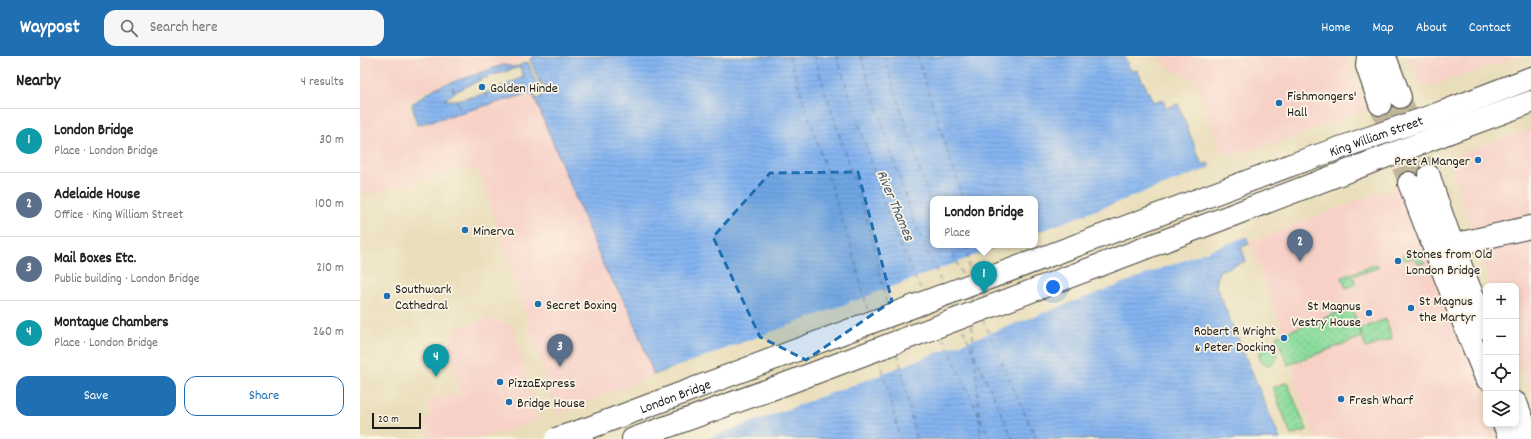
<!DOCTYPE html>
<html lang="en">
<head>
<meta charset="utf-8">
<style>
	:root { --surface:#fff; --page:#f6f6f6; --text:#202124; --muted:#757577; --line:#e0e0e0; --accent:#1f6fb2 }
	body { margin:0; font-family:Dekko,sans-serif; background:var(--page); color:var(--text) }
	.controls { position:absolute; right:12px; bottom:12px; display:grid; overflow:hidden; border-radius:8px; box-shadow:0 2px 6px #0003 }
	.controls button { width:36px; height:36px; display:grid; place-items:center; padding:0; border:0; border-bottom:1px solid var(--line); background:var(--surface); color:var(--text); font:20px sans-serif }
	.scale { position:absolute; left:12px; bottom:10px; width:49px; box-sizing:border-box; padding-left:4px; border:2px solid #1c1c1c; border-top:0; font-size:11px; line-height:14px; white-space:nowrap; color:#1c1c1c; -webkit-text-stroke:3px #fcf5e5; paint-order:stroke }
	.you { position:absolute; left:693px; top:231px; width:14px; height:14px; margin:-10px; border:3px solid #fff; border-radius:50%; background:#1a73e8; box-shadow:0 0 0 6px #1a73e833 }
	.badge { display:grid; place-items:center; width:26px; height:26px; border-radius:50%; background:var(--accent); color:#fff; font-size:13px; font-weight:700 }
	.pin { position:absolute; translate:-50% -33px; filter:drop-shadow(0 1px 2px #0008) }
	.pin::after { content:''; position:absolute; top:21px; width:14px; height:12px; background:inherit; clip-path:polygon(0 0,100% 0,50% 100%) }
	.popup { position:absolute; left:570px; top:140px; width:108px; height:52px; box-sizing:border-box; display:grid; place-content:center; border-radius:8px; background:var(--surface); filter:drop-shadow(0 1px 3px #0005); font-size:13px; white-space:nowrap; color:var(--muted) }
	.popup b { font-size:15px; color:var(--text) }
	.popup::after { content:''; position:absolute; left:50%; top:100%; margin-left:-8px; border:8px solid transparent; border-top-color:var(--surface) }
	.list { margin:0; padding:0; list-style:none }
	h2 { display:flex; justify-content:space-between; align-items:center; height:52px; margin:0; padding:0 16px; font-size:17px }
	h2 small { font-size:13px; font-weight:400; color:var(--muted) }
	.list li { display:grid; grid-template-columns:26px 1fr auto; gap:12px; align-items:center; box-sizing:border-box; height:64px; padding:0 16px; border-top:1px solid var(--line) }
	.list b { display:block; font-size:15px; white-space:nowrap }
	.list p { margin:0; font-size:13px; white-space:nowrap; color:var(--muted) }
	.list em { font-size:13px; font-style:normal; color:var(--muted) }
	.actions { display:flex; gap:8px; padding:12px 16px }
	.actions a { flex:1; padding:9px 0; border:1px solid var(--accent); border-radius:12px; text-align:center; font-size:14px; color:var(--accent) }
	.actions .main { background:var(--accent); color:#fff }
	.icon { flex:none; width:22px; height:22px; fill:none; stroke:currentColor; stroke-width:2; stroke-linecap:round; stroke-linejoin:round }
	.map { position:relative; flex:none; width:1171px; height:383px; overflow:hidden }
	header { display:flex; align-items:center; gap:24px; box-sizing:border-box; height:56px; padding:0 20px; background:var(--accent); color:#fff }
	header strong { font-size:19px }
	nav { display:flex; gap:22px; margin-inline-start:auto; font-size:14px }
	.search { width:280px; height:36px; background:var(--page); display:flex; align-items:center; gap:10px; box-sizing:border-box; padding:0 14px; border-radius:12px; color:var(--muted); font-size:15px }
	main { display:flex }
	aside { flex:1; background:var(--surface) }
	.map>svg:first-child { display:block }
	.built { fill:#f7d1c8 }
	.grass { fill:url(#grass-dots); stroke:#547c5c }
	.garden { fill:url(#garden-furrows); stroke:#547c5c }
	.water { fill:url(#water-rules); stroke:#506886; fill-rule:evenodd }
	.pier { fill:#e9deba }
	.lines { fill:none; stroke-linecap:round; stroke-linejoin:round }
	.ferry { stroke:#465971; stroke-width:1; stroke-dasharray:5 4; stroke-linecap:butt }
	.major-tunnel { stroke:#c0b79a; stroke-width:22; stroke-dasharray:22 11; stroke-linecap:butt }
	.major-casing { stroke:#3b3934; stroke-width:24 }
	.major { stroke:#fff; stroke-width:22 }
	.major-bridge-casing { stroke:#3b3934; stroke-width:24; stroke-linecap:butt }
	.major-bridge { stroke:#fff; stroke-width:22 }
	.marked { fill:#1f6fb2; fill-opacity:0.2; stroke:#1f6fb2; stroke-width:3; stroke-dasharray:8 5; stroke-linejoin:round }
	.poi-dot { fill:#1f6fb2; stroke:#fcf5e5; stroke-width:1.5 }
	.labels { text-anchor:middle; stroke-width:3.5; stroke-linejoin:round; paint-order:stroke }
	.poi-label { font-size:14px; fill:#1c1c1c; stroke:#fcf5e5; text-anchor:start }
	.street-label { font-size:14px; fill:#1c1c1c; stroke:#fcf5e5 }
	.water-label { font-size:15px; font-style:italic; fill:#465971; stroke:#fcf5e5 }
</style>
</head>
<body>
<header>
<strong>Waypost</strong>
<div class="search"><svg class="icon" aria-label="search" viewBox="0 0 24 24"><circle cx="10" cy="10" r="6"/><path d="M15 15l6 6"/></svg>Search here</div>
<nav><a>Home</a><a>Map</a><a>About</a><a>Contact</a></nav>
</header>
<main>
<aside>
<h2>Nearby<small>4 results</small></h2>
<ul class="list">
<li><span class="badge" style="background:#0f9aa8">1</span><div><b>London Bridge</b><p>Place · London Bridge</p></div><em>30 m</em></li>
<li><span class="badge" style="background:#5c6f8a">2</span><div><b>Adelaide House</b><p>Office · King William Street</p></div><em>100 m</em></li>
<li><span class="badge" style="background:#5c6f8a">3</span><div><b>Mail Boxes Etc.</b><p>Public building · London Bridge</p></div><em>210 m</em></li>
<li><span class="badge" style="background:#0f9aa8">4</span><div><b>Montague Chambers</b><p>Place · London Bridge</p></div><em>260 m</em></li>
</ul>
<div class="actions"><a class="main">Save</a><a>Share</a></div>
</aside>
<div class="map">
<svg width="1171" height="383" viewBox="0 0 1171 383">
	<defs>
		<pattern id="grass-dots" width="8" height="8" patternUnits="userSpaceOnUse"><rect width="8" height="8" fill="#8cdc9c"/><path d="M2 2h.1M6 6h.1" fill="none" stroke="#78bc86" stroke-width="1.8" stroke-linecap="round"/></pattern>
		<pattern id="garden-furrows" width="10" height="10" patternUnits="userSpaceOnUse"><rect width="10" height="10" fill="#8cdc9c"/><path d="M-1 1l2-2M0 10L10 0M9 11l2-2" fill="none" stroke="#78bc86"/></pattern>
		<pattern id="water-rules" width="6" height="5" patternUnits="userSpaceOnUse"><rect width="6" height="5" fill="#84b4f0"/><path d="M0 2.5h6" fill="none" stroke="#719acd"/></pattern>
	</defs>
	<rect width="100%" height="100%" fill="#fcf5e5"/>
	<filter id="ink" filterUnits="userSpaceOnUse"><feTurbulence type="fractalNoise" baseFrequency=".025" numOctaves="2"/><feDisplacementMap in="SourceGraphic" scale="8" xChannelSelector="R" yChannelSelector="G"/><feConvolveMatrix kernelMatrix="1 2 1 2 8 2 1 2 1" color-interpolation-filters="sRGB"/></filter>
	<filter id="wash" filterUnits="userSpaceOnUse"><feTurbulence type="fractalNoise" baseFrequency=".012" numOctaves="4" result="noise"/><feDisplacementMap in="SourceGraphic" scale="16" xChannelSelector="R" yChannelSelector="G"/><feGaussianBlur stdDeviation="0.9" result="paint"/><feColorMatrix in="noise" values="0 0 0 0 0 0 0 0 0 0 0 0 0 0 0 0 0 1.4 0 .05"/><feComposite in="paint" operator="in"/></filter>
	<g filter="url(#wash)">
		<rect width="100%" height="100%" fill="#e9deba"/>
		<!-- built -->
		<path class="built" d="M0,0H173L145,13L133,11L64,35L48,49L55,71L167,38L174,41L243,207L254,231L269,253L294,319L197,358L120,117L108,112L5,139L0,136Z
			M796,0H986L1006,54L925,84L871,99L859,91L835,22L816,17Z
			M1048,0H1161L1070,31L1063,29L1056,22Z
			M1171,73V341L1156,302V230H1130L1089,104L1095,99Z
			M1042,128L1126,342V368H1137L1143,383H956L935,330L933,303L889,186Z
			M131,261L138,265L152,268L178,363L149,375L118,382L69,383L65,365L70,361L68,344L100,337L88,289L96,272Z"/>
		<!-- grass -->
		<path class="grass" d="M992,251L1002,281L928,309L916,280Z"/>
		<!-- garden -->
		<path class="garden" d="M1052,197L1058,199L1065,207L1059,208L1054,202L1043,204L1041,200Z
			M1017,208L1018,212L993,220L996,228L986,232L982,221Z
			M1026,263L1032,283L1006,292L1000,273Z
			M899 300a9 9 0 1 1 18 0a9 9 0 1 1-18 0Z
			M927,326L947,374L931,379L913,332Z"/>
		<!-- water -->
		<path class="water" d="M174,0H764L771,15L777,14L794,47L803,44L806,52L818,48L842,109L848,107L850,112L847,113L872,180L884,176L889,188L881,191L886,205L859,215L856,230L920,383H341L314,312L294,319L269,253L244,211L175,43L180,42L185,32L183,26L178,24L170,3ZM573,143H675V189H573ZM731,156L758,229L753,231L726,158ZM494,245L521,318L517,319L489,247Z
			M168,6L176,27L180,25L182,29L173,32L176,42L175,43L171,38H167L57,69L52,48L75,32L143,9L156,11ZM160,11L164,21L126,37L127,41L125,38L97,44L99,51L97,44H84L94,37L92,30L95,36L120,24L119,20L121,23Z"/>
		<!-- pier -->
		<path class="pier" d="M852,111L849,114L873,178L885,174L888,180L758,229L756,231H753L521,318L519,320H517L347,383H338L313,315L294,321L292,320L489,247L491,244L494,245L643,189H675V177L726,158L728,156H731Z"/>
		<g class="lines">
			<!-- ferry -->
			<path class="ferry" d="M429,0L493,197L508,256
				M454,0L512,181L527,249
				M477,0L532,172L562,236
				M501,0L553,163L582,228
				M524,0L573,155
				M557,0L603,143
				M589,189L603,221
				M607,189L609,218
				M610,239L611,246
				M591,247L594,253
				M571,255L574,262
				M623,264L676,383
				M612,269L614,296
				M532,270L533,277
				M603,273L653,383
				M513,276L514,283
				M583,281L630,383
				M538,298L556,383
				M615,299L619,358
				M520,303L540,383
				M619,361L621,383"/>
		</g>
	</g>
	<g filter="url(#ink)">
		<g class="lines">
			<!-- major-tunnel -->
			<path class="major-tunnel" d="M1040,41L1069,120
				M1020,48L1049,127"/>
			<defs>
				<g id="major">
					<path d="M1008,0L1007,10L1020,48"/>
					<path d="M1020,0L1027,6L1040,41"/>
					<path d="M1083,56L1171,22"/>
					<path d="M1090,76L1171,46"/>
					<path d="M1069,120C1085,172 1105,222 1126,272"/>
					<path d="M1049,127L1088,228L1126,322"/>
					<path d="M1078,190L1093,189L1171,171"/>
					<path d="M1156,347L1170,383"/>
					<path d="M1144,368L1150,383"/>
					<path id="s1" d="M226,373L931,109"/>
					<path d="M273,383L428,327L870,160"/>
				</g>
			</defs>
			<!-- major casing -->
			<use href="#major" class="major-casing"/>
			<!-- major -->
			<use href="#major" class="major"/>
			<defs>
				<g id="major-bridge">
					<path id="s2" d="M931,109L1083,56"/>
					<path d="M870,160L1090,76"/>
					<path d="M196,383L226,373"/>
				</g>
			</defs>
			<!-- major-bridge casing -->
			<use href="#major-bridge" class="major-bridge-casing"/>
			<!-- major-bridge -->
			<use href="#major-bridge" class="major-bridge"/>
		</g>
	</g>
	<!-- marked area -->
	<path class="marked" d="M498,116L532,245L446,304L400,281L353,181L410,117Z"/>
	<!-- markers -->
	<g class="poi-dot">
		<circle cx="122" cy="31" r="4"/>
		<circle cx="919" cy="47" r="4"/>
		<circle cx="1118" cy="104" r="4"/>
		<circle cx="105" cy="174" r="4"/>
		<circle cx="1038" cy="205" r="4"/>
		<circle cx="27" cy="240" r="4"/>
		<circle cx="178" cy="248" r="4"/>
		<circle cx="1051" cy="252" r="4"/>
		<circle cx="1009" cy="257" r="4"/>
		<circle cx="924" cy="282" r="4"/>
		<circle cx="140" cy="326" r="4"/>
		<circle cx="981" cy="343" r="4"/>
		<circle cx="149" cy="346" r="4"/>
	</g>
	<g class="labels">
		<!-- poi labels -->
		<g class="poi-label">
			<text x="130" y="36">Golden Hinde</text>
			<text x="927" y="44">Fishmongers'<tspan x="927" dy="16">Hall</tspan></text>
			<text x="1110" y="109" text-anchor="end">Pret A Manger</text>
			<text x="113" y="179">Minerva</text>
			<text x="1046" y="202">Stones from Old<tspan x="1046" dy="16">London Bridge</tspan></text>
			<text x="35" y="237">Southwark<tspan x="35" dy="16">Cathedral</tspan></text>
			<text x="1059" y="249">St Magnus<tspan x="1059" dy="16">the Martyr</tspan></text>
			<text x="186" y="253">Secret Boxing</text>
			<text x="1001" y="254" text-anchor="end">St Magnus<tspan x="1001" dy="16">Vestry House</tspan></text>
			<text x="916" y="279" text-anchor="end">Robert R Wright<tspan x="916" dy="16">&amp; Peter Docking</tspan></text>
			<text x="148" y="331">PizzaExpress</text>
			<text x="989" y="348">Fresh Wharf</text>
			<text x="157" y="351">Bridge House</text>
		</g>
		<!-- street labels -->
		<g class="street-label">
			<text dy="5" stroke="none"><textPath href="#s2" startOffset="90">King William Street</textPath></text>
			<text dy="5" stroke="none"><textPath href="#s1" startOffset="95">London Bridge</textPath></text>
		</g>
		<!-- water labels -->
		<g class="water-label">
			<text transform="translate(536 149) rotate(67)" y="5">River Thames</text>
		</g>
	</g>
</svg>
<div class="controls">
<button>+</button>
<button>−</button>
<button><svg class="icon" aria-label="locate" viewBox="0 0 24 24"><circle cx="12" cy="12" r="6"/><path d="M12 2v4M12 18v4M2 12h4M18 12h4"/></svg></button>
<button><svg class="icon" aria-label="layers" viewBox="0 0 24 24"><path d="M12 4l9 5-9 5-9-5zM3 14l9 5 9-5"/></svg></button>
</div>
<div class="scale">20 m</div>
<div class="you"></div>
<div class="pin badge" style="left:624px;top:238px;background:#0f9aa8">1</div>
<div class="popup"><b>London Bridge</b>Place</div>
<div class="pin badge" style="left:940px;top:206px;background:#5c6f8a">2</div>
<div class="pin badge" style="left:200px;top:311px;background:#5c6f8a">3</div>
<div class="pin badge" style="left:76px;top:321px;background:#0f9aa8">4</div>
</div>
</main>
</body>
</html>
